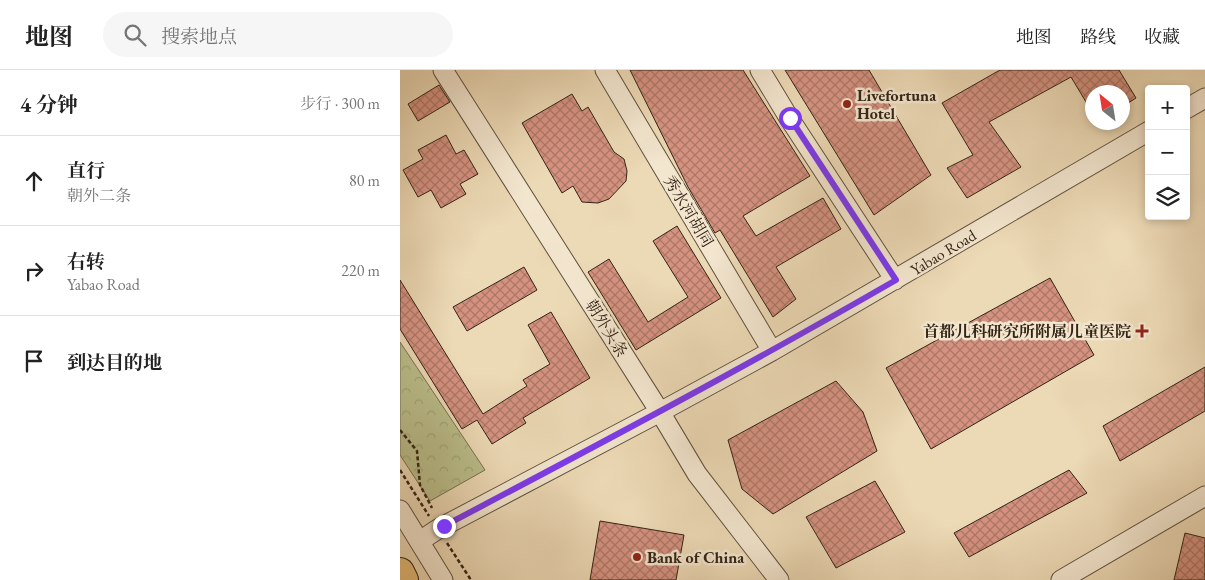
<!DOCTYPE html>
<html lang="zh">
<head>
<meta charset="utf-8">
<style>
	:root { --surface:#fff; --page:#f6f6f6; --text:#222; --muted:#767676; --line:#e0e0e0 }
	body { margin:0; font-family:"EB Garamond","Noto Serif SC",serif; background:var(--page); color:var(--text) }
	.controls { position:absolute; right:15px; top:15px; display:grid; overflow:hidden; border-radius:5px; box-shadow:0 2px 8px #0003 }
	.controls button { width:45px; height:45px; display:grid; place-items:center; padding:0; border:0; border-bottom:1px solid var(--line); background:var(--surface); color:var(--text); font:25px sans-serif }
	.compass { position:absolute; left:685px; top:15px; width:45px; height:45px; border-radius:50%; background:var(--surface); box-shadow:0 2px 8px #0003; rotate:330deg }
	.stop { position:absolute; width:15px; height:15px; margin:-11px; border:4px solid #7c3aed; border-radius:50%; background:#fff }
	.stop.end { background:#7c3aed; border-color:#fff; box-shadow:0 1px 5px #0008 }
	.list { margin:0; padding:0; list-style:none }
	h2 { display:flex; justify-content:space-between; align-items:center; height:65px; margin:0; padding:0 20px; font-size:21px }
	h2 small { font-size:16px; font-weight:400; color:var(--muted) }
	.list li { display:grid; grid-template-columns:32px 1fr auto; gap:15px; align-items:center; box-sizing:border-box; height:90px; padding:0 20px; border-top:1px solid var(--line) }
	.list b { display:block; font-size:19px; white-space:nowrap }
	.list p { margin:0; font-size:16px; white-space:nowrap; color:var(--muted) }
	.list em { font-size:16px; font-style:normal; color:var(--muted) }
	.icon { flex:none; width:28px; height:28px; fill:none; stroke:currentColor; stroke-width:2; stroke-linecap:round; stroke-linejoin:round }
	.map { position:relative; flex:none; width:805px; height:510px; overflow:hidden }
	header { display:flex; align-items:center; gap:30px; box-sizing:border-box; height:70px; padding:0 25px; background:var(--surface); border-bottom:1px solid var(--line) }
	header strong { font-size:24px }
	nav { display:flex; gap:28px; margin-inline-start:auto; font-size:18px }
	.search { width:350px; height:45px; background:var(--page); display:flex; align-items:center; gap:12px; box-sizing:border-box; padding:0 18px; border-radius:28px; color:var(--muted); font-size:19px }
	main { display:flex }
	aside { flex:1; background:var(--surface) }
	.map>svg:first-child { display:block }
	.forest { fill:url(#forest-crowns); stroke:#767150 }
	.building { fill:url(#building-cross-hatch); stroke:#332416 }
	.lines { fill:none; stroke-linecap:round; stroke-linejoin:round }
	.minor-casing { stroke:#61513e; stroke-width:21 }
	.highway-casing { stroke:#332416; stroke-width:30 }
	.path { stroke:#332416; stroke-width:2.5; stroke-dasharray:4 2.5; stroke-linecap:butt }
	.minor { stroke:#f3e6cf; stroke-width:19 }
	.highway { stroke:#e6bc7a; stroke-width:28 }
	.route { stroke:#7c3aed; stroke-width:6 }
	.poi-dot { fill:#8f2418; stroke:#f3e6cf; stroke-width:2 }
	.labels { text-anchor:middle; stroke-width:5; stroke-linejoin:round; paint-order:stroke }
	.poi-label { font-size:16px; font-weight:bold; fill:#332416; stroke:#f3e6cf; text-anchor:start }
	.street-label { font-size:16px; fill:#332416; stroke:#f3e6cf }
</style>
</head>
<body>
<header>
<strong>地图</strong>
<div class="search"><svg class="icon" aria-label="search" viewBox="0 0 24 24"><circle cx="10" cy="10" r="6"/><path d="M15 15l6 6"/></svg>搜索地点</div>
<nav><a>地图</a><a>路线</a><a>收藏</a></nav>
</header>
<main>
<aside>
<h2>4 分钟<small>步行 · 300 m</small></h2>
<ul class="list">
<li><svg class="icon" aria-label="ahead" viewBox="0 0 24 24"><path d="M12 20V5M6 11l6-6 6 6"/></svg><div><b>直行</b><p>朝外二条</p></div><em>80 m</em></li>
<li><svg class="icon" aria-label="right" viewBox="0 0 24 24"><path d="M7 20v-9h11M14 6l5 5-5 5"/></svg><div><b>右转</b><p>Yabao Road</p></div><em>220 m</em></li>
<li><svg class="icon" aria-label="arrive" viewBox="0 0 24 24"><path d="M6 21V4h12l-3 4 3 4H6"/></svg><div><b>到达目的地</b></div></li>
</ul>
</aside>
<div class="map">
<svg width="805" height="510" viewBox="0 0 805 510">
	<defs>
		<pattern id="forest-crowns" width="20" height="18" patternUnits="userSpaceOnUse" patternTransform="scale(1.25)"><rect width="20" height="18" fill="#babe8b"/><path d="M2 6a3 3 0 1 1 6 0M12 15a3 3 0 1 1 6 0" fill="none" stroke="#a0a377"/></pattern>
		<pattern id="building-cross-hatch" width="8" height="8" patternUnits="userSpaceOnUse" patternTransform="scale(1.25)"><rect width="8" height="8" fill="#d59280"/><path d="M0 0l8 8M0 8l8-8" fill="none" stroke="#ad7768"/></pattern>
	</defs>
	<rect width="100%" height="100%" fill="#ecd9b5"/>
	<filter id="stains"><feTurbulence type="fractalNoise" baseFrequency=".004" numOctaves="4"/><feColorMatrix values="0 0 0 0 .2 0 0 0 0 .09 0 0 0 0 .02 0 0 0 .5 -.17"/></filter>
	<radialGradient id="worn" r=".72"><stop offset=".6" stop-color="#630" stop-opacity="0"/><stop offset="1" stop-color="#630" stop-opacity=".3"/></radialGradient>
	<!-- forest -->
	<path class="forest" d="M0,272L85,400L30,431L0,385Z"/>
	<!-- building -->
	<path class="building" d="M230,0H343L410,106L343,146L356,166L423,128L441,159L376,197L396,229L373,247L320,160L315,163L288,117Z
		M385,0H469L531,105L474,145Z
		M600,0H719L736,28L722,37V22H692V42L671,7L589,52L621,97L567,128L547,98L573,85L542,33Z
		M39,15L50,32L18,51L8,34Z
		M172,24L182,41L188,37L214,82L224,89L227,101L226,111L209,129L198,133L182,132L173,116L162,123L122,53Z
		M46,65L56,84L64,80L78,104L60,114L66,124L41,138L31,120L18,127L3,100L23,89L18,80Z
		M277,156L321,228L236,280L188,202L209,189L248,252L288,227L253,171Z
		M124,197L137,220L67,261L53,237Z
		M650,208L694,285L531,379L486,298Z
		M0,210L83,344L127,316L123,310L150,294L128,255L151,242L190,308L123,348L126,353L92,374L77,350L62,359L0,259Z
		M805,297V341L720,391L703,356Z
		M436,311L463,342L477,381L373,444L342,419L328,370Z
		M669,400L687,423L569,487L554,463Z
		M475,411L505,462L436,498L406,447Z
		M200,451L284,465L276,510H190Z
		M785,463L805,468V510H774Z"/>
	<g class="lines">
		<defs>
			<path id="minor" d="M43,0L260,342L297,404L379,510
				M205,0L372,281
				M360,0L389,48L495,210
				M786,39L805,28
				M0,440L43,510
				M20,471L38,459L260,342L372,281L749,61
				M661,510L805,426"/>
			<path id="highway" d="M0,502L4,510"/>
		</defs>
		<!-- minor casing -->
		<use href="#minor" class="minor-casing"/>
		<!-- highway casing -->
		<use href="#highway" class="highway-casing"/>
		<!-- path -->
		<path class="path" d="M0,360L17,381L20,415L32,438
			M0,400L29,446
			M47,473L71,510"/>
		<!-- minor -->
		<use href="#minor" class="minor"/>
		<!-- highway -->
		<use href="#highway" class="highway"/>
	</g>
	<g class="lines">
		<!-- route -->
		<path class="route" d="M44,456C196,376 347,296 496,210L390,48"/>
	</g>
	<!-- markers -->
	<g class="poi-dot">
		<circle cx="447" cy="34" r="5"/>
		<path d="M739.5 253.5h5v5h5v5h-5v5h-5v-5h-5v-5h5z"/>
		<circle cx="237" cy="487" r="5"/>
	</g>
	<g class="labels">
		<!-- poi labels -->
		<g class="poi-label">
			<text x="457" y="31">Livefortuna<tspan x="457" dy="18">Hotel</tspan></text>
			<text x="731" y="267" text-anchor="end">首都儿科研究所附属儿童医院</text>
			<text x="247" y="493">Bank of China</text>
		</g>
		<!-- street labels -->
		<g class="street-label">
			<text transform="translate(289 141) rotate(59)" y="6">秀水河胡同</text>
			<text transform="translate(543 182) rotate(-31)" y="6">Yabao Road</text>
			<text transform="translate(207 258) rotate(58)" y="6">朝外头条</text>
		</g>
	</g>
	<rect width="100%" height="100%" filter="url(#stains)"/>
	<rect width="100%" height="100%" fill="url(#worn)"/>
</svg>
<div class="controls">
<button>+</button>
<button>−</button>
<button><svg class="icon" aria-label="layers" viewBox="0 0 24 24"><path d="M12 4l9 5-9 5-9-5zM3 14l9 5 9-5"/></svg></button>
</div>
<svg class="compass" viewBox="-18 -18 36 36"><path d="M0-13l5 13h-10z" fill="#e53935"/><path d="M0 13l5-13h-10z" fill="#767676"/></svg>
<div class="stop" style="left:390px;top:48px"></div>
<div class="stop end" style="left:44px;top:456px"></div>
</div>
</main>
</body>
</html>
